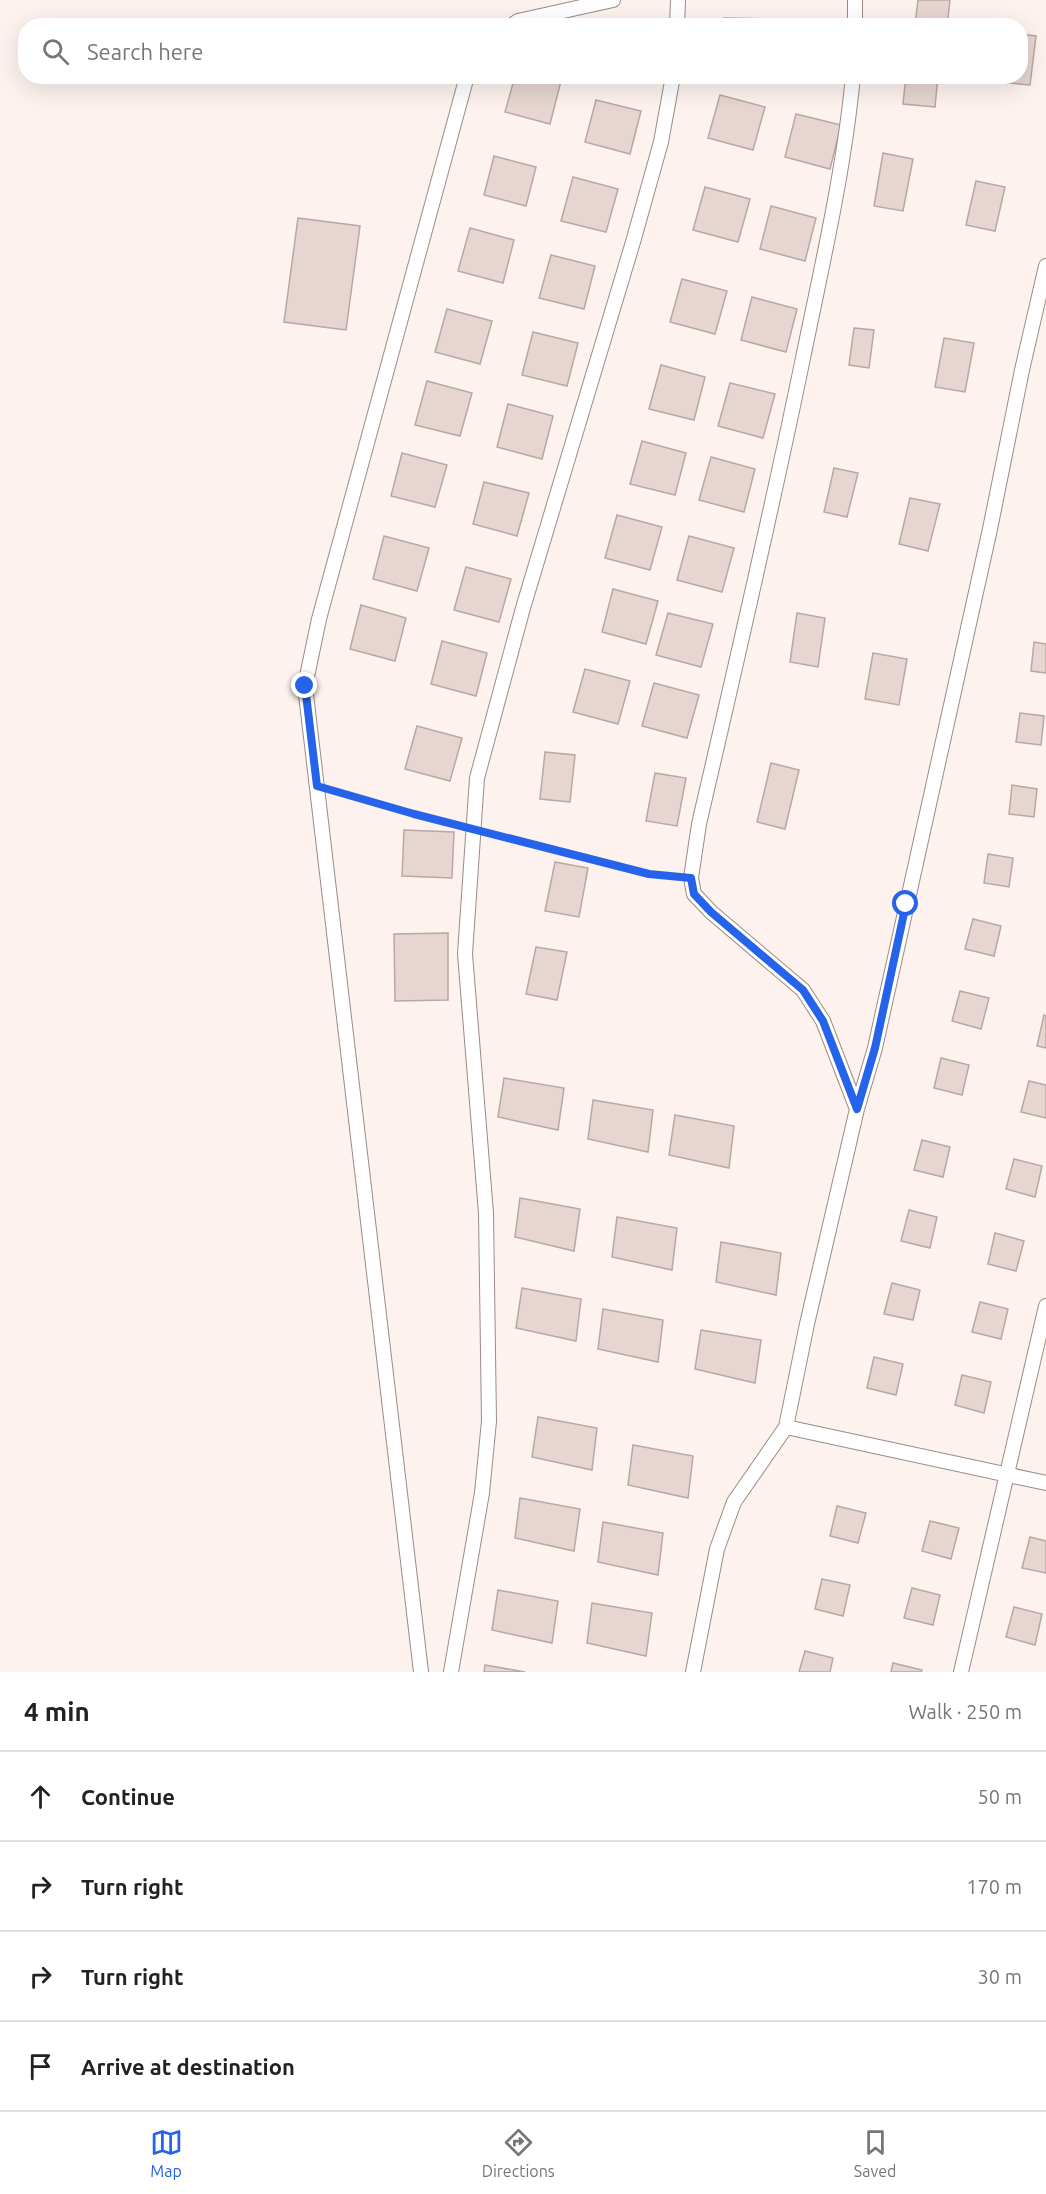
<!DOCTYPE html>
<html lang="en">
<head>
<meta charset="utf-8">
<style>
	:root { --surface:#fff; --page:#f6f6f6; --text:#222; --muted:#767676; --line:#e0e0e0; --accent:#2563eb }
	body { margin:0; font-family:Ubuntu,sans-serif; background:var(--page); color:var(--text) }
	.stop { position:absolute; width:18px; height:18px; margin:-14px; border:4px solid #2563eb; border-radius:50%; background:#fff }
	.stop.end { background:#2563eb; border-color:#fff; box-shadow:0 2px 6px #0008 }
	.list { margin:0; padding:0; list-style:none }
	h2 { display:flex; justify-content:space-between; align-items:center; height:78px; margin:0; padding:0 24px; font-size:26px }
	h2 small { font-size:20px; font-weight:400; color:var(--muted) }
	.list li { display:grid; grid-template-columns:39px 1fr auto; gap:18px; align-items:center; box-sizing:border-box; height:90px; padding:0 24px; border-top:2px solid var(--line) }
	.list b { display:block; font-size:22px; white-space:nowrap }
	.list em { font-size:20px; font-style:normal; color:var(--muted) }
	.icon { flex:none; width:33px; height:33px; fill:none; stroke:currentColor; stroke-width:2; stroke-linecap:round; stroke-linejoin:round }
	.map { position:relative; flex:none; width:1046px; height:1672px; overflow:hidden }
	.search { position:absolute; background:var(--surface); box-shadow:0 6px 24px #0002; left:18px; right:18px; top:18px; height:66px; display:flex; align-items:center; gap:15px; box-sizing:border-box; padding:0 21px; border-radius:24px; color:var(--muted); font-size:22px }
	.sheet { height:438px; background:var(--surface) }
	nav { display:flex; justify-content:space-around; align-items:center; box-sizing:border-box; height:84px; border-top:2px solid var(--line); background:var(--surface); font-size:16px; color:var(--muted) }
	nav a { display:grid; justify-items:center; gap:3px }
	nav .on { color:var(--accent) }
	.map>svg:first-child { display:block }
	.building { fill:#e6d5d0; stroke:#b8a7a2; stroke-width:1.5 }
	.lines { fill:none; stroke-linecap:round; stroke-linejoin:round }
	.service-casing { stroke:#9b8b85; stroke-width:16 }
	.path { stroke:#b9b0ac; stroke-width:4; stroke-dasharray:4.5 4.5; stroke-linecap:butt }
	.service { stroke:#fff; stroke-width:14 }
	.route { stroke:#2563eb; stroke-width:8 }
</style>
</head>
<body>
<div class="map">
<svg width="1046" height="1672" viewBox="0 0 1046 1672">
	<rect width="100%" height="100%" fill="#fdf2ee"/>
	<!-- building -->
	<path class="building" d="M918,0H950L947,26L915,24Z
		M724,18L772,19V26H723Z
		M793,21L841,22V26H793Z
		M1020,34L1036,36L1030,85L999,82L1000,76H1020Z
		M515,76H544L561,81L550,124L505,112Z
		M906,76H938L935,107L903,104Z
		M720,95L765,107L753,150L708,138Z
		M596,100L641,111L630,154L585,142Z
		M796,114L841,125L830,169L785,157Z
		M883,153L913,159L903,211L874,206Z
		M494,156L536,167L526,206L484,195Z
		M573,177L618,189L606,232L561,221Z
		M976,181L1005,187L995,231L966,225Z
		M705,187L750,199L738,242L693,230Z
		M771,206L816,218L805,261L760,249Z
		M298,218L360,226L346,330L284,322Z
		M470,228L514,240L503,283L458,271Z
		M551,255L595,266L584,309L539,298Z
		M682,279L727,291L715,334L670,322Z
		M752,297L797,309L786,352L741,340Z
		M447,309L492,321L480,364L435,352Z
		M854,328L874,330L869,368L849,365Z
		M533,332L578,343L567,386L522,375Z
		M944,338L974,343L965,392L935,387Z
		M661,365L705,377L694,420L649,409Z
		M427,381L472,393L460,436L415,425Z
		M730,383L775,394L763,438L718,426Z
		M508,404L553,416L542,459L497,447Z
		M642,441L686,453L675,495L630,484Z
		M402,453L447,465L435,507L391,496Z
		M711,457L755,469L744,512L699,500Z
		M834,468L858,473L847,517L824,512Z
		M484,482L529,493L517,536L473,524Z
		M910,498L940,504L928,551L899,544Z
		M617,515L662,527L650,570L605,558Z
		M384,536L429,548L417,591L373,579Z
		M689,536L734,548L722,592L677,580Z
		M466,567L511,579L499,622L454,610Z
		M613,589L658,601L646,644L602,632Z
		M361,605L406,618L395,661L350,649Z
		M668,613L713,624L701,667L656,655Z
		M797,613L825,618L818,667L790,662Z
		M442,641L487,653L476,696L431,684Z
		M1034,642L1046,644V673L1031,671Z
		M873,653L907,659L899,705L865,699Z
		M585,669L630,681L618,724L573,712Z
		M654,683L699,695L687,738L642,726Z
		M1020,713L1044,716L1041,745L1016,742Z
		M417,726L462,738L450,781L405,769Z
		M545,752L575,755L570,802L540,799Z
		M771,763L799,770L785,829L757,822Z
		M655,773L686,778L677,826L646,821Z
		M1012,785L1037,789L1034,817L1009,814Z
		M404,830L454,832L452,878L402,876Z
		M988,854L1013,858L1009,887L984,883Z
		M555,862L588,868L579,917L545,911Z
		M973,919L1001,926L994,956L965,949Z
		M448,933V1000L395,1001L394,934Z
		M536,947L567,952L557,1000L526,994Z
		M960,991L989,998L981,1029L952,1021Z
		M1044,1015L1046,1016V1048L1037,1046Z
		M941,1058L969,1065L962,1095L934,1088Z
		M504,1078L564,1088L558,1130L498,1117Z
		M1029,1081L1046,1085V1118L1021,1112Z
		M593,1100L653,1110L648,1152L588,1139Z
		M675,1115L734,1126L729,1168L669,1155Z
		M922,1140L950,1147L943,1177L914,1170Z
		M1014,1159L1042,1166L1035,1197L1006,1189Z
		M520,1198L580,1209L574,1251L515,1237Z
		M909,1210L937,1217L930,1248L901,1241Z
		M617,1217L677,1228L672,1270L612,1257Z
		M995,1233L1024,1241L1016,1271L988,1264Z
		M721,1242L781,1253L776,1295L716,1282Z
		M892,1283L920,1290L913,1320L884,1314Z
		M522,1288L581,1299L576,1341L516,1328Z
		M980,1302L1008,1309L1001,1339L972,1332Z
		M603,1309L663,1320L658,1362L598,1349Z
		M701,1330L761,1340L755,1383L695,1369Z
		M874,1357L903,1364L896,1395L867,1388Z
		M962,1375L991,1382L984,1413L955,1405Z
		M538,1417L597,1428L592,1470L532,1457Z
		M633,1445L693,1456L688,1498L628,1485Z
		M520,1498L580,1509L574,1551L515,1538Z
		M837,1506L866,1513L858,1543L830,1536Z
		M930,1521L959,1528L951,1559L922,1551Z
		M603,1522L663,1533L658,1575L598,1562Z
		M1030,1537L1046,1541V1573L1022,1568Z
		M822,1579L850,1585L843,1616L815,1609Z
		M912,1588L940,1595L933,1625L904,1618Z
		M498,1590L558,1601L552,1643L492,1630Z
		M592,1603L652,1613L646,1656L587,1643Z
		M1014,1607L1042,1614L1035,1645L1006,1637Z
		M805,1651L833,1658L830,1672H799Z
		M893,1663L922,1670L921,1672H891Z
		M485,1665L525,1672H484Z"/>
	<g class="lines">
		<defs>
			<path id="service" d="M855,0V26
				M511,26L518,21L613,0
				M677,26L678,0
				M853,76C844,171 822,265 803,358C771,514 735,669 699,824L691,878L694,894L711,912L803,990L823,1021L857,1109
				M786,1427L1046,1483
				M421,1672L305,686L319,619L467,76
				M451,1672L482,1493L489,1421L486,1213L465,954L477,778L523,608L633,242L661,142L673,76
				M693,1672L717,1549L734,1502L786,1427L807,1324L857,1109L875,1048L990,529L1022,370L1046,266
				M961,1672L1046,1306"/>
		</defs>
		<!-- service casing -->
		<use href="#service" class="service-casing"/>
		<!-- path -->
		<path class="path" d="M337,792L454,825
			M493,835L649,874L673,876"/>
		<!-- service -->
		<use href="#service" class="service"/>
	</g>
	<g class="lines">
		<!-- route -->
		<path class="route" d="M305,686L317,786L414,814L649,874L691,878L694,894L711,912L803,990L823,1021L857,1109L875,1048L906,904"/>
	</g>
</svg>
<div class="stop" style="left:906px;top:904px"></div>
<div class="stop end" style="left:305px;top:686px"></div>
<div class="search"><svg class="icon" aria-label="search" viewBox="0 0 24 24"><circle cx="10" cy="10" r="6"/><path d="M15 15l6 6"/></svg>Search here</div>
</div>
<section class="sheet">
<h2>4 min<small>Walk · 250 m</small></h2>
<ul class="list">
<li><svg class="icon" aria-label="ahead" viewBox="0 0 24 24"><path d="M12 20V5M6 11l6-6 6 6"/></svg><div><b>Continue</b></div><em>50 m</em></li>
<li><svg class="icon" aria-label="right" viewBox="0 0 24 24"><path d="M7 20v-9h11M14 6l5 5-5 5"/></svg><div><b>Turn right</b></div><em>170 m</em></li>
<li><svg class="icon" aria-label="right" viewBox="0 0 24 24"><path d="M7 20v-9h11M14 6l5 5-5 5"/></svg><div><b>Turn right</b></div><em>30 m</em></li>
<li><svg class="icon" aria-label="arrive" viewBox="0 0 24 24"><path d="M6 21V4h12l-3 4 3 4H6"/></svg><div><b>Arrive at destination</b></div></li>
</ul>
</section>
<nav>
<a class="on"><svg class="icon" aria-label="map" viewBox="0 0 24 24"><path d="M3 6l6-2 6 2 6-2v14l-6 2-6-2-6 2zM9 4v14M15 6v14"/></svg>Map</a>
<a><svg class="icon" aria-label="directions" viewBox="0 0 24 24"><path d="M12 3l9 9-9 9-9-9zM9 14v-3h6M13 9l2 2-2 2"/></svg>Directions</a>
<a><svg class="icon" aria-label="saved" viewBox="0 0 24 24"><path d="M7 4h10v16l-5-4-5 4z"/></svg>Saved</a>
</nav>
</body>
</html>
